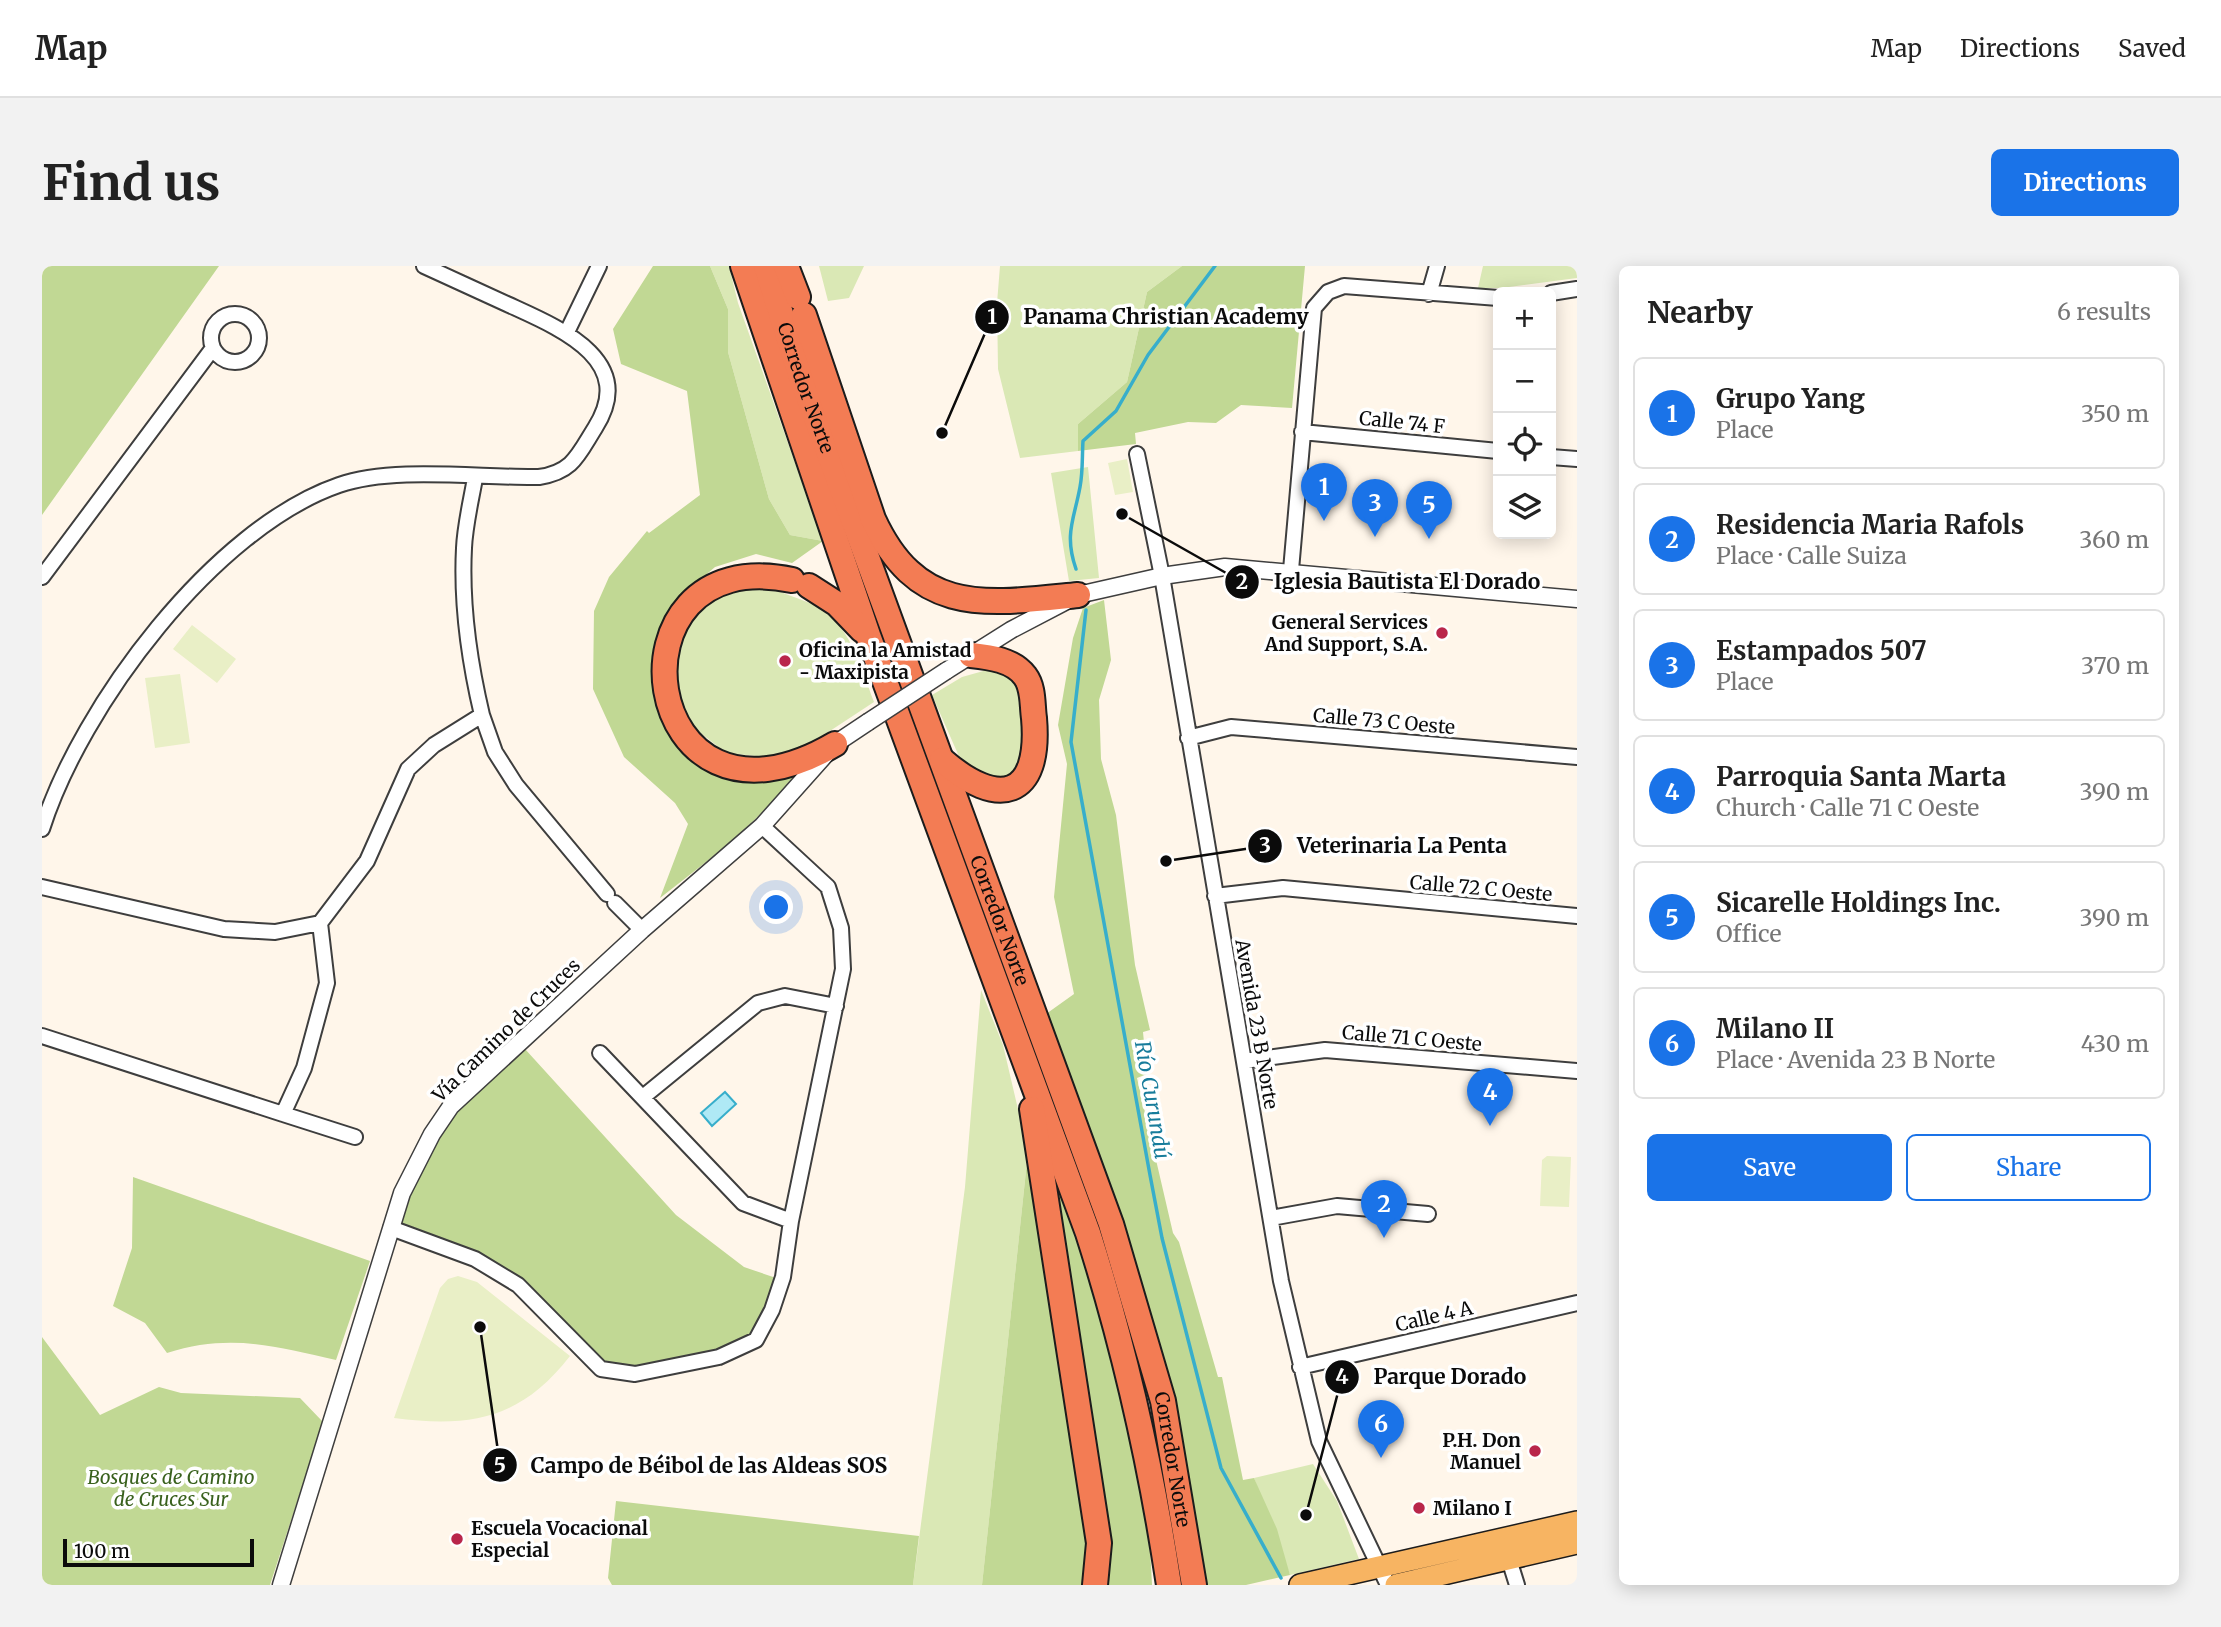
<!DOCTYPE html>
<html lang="en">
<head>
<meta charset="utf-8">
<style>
	:root { --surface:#fff; --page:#f2f2f2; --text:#222; --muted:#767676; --line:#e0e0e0; --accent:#1a73e8 }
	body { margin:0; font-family:Merriweather,serif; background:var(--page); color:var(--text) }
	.controls { position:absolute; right:21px; top:21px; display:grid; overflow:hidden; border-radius:10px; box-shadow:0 4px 18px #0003 }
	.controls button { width:63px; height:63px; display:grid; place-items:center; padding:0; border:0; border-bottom:2px solid var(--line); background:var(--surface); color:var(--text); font:35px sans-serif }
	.scale { position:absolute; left:21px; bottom:18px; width:191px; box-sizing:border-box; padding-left:7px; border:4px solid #0b0b0b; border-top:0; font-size:19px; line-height:24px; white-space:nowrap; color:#0b0b0b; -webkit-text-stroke:5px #fff; paint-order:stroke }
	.you { position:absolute; left:735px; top:642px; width:24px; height:24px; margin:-18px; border:5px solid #fff; border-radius:50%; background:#1a73e8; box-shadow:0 0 0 10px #1a73e833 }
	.badge { display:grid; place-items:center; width:46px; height:46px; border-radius:50%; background:var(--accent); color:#fff; font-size:23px; font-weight:700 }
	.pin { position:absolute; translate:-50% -58px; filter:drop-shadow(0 2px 4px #0008) }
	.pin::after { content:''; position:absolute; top:37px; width:24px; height:21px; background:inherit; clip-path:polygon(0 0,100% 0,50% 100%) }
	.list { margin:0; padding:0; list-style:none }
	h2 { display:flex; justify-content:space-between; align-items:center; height:91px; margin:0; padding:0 28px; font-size:30px }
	h2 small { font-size:23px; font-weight:400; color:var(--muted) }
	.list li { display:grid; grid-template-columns:46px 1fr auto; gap:21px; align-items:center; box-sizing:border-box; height:112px; margin:0 14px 14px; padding:0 14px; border:2px solid var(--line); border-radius:10px }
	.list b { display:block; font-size:26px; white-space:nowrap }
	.list p { margin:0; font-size:23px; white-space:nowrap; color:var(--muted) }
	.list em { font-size:23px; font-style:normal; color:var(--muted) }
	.actions { display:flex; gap:14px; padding:21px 28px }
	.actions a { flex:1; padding:16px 0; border:2px solid var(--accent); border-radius:10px; text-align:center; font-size:24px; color:var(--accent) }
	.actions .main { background:var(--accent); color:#fff }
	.icon { flex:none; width:38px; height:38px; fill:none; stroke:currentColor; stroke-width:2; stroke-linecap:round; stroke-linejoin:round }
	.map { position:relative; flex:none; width:1535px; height:1319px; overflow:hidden; border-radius:10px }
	header { display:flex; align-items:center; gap:42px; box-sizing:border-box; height:98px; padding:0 35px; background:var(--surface); border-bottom:2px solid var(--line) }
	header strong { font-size:33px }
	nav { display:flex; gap:38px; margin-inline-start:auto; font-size:24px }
	.intro { display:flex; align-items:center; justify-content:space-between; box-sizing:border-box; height:168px; padding:0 42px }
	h1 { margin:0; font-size:49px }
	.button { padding:18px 32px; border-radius:10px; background:var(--accent); color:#fff; font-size:24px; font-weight:700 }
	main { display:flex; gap:42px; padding:0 42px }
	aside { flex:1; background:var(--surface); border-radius:10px; box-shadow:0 4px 18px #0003 }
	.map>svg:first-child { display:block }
	.green { fill:#dae8b5 }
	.forest { fill:#c1d894 }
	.pitch { fill:#e9efc6 }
	.water { fill:#afe9f5; stroke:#37aecb; stroke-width:2 }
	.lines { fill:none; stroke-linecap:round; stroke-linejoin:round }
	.stream { stroke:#37aecb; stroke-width:3.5 }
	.minor-casing { stroke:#3e3e3e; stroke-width:18 }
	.tertiary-casing { stroke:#3e3e3e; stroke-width:19 }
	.primary-casing { stroke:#1c1c1c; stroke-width:24 }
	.motorway-casing { stroke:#1c1c1c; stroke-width:28 }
	.minor { stroke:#fff; stroke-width:14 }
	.tertiary { stroke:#fff; stroke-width:16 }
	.primary { stroke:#f7b462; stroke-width:21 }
	.motorway { stroke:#f37c54; stroke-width:24 }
	.tertiary-bridge-casing { stroke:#3e3e3e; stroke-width:19; stroke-linecap:butt }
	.tertiary-bridge { stroke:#fff; stroke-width:16 }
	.poi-dot { fill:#b9264b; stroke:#fff; stroke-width:2.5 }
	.labels { text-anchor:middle; stroke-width:7; stroke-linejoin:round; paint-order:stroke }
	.street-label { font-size:19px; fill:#0b0b0b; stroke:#fff }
	.poi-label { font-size:19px; font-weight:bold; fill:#0b0b0b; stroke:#fff; text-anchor:start }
	.park-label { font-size:19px; font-style:italic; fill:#39611d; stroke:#fff }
	.water-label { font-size:21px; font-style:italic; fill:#177c9b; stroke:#fff }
	.leader { fill:none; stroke:#0b0b0b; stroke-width:2.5 }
	.callout-dot { fill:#0b0b0b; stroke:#fff; stroke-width:2.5 }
	.mark-label { font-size:21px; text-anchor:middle; font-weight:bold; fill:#fff }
	.callout-label { font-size:21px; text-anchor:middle; font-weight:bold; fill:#0b0b0b; stroke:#fff; stroke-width:7; stroke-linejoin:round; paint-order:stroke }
</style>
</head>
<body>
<header>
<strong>Map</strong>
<nav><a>Map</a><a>Directions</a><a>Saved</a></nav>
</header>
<div class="intro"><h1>Find us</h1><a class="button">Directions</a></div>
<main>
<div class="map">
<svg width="1535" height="1319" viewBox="0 0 1535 1319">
	<rect width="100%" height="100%" fill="#fff6ea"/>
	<!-- green -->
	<path class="green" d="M668,0H687L696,37L781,275L748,269L727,233L686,86V43Z
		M777,0H822L807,32L786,35Z
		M958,0H1140L1105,26L1085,116L1036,158V185L978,192L956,103L955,37Z
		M1441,0H1535V12L1459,22H1436Z
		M1046,201L1057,312L1027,315L1009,207Z
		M726,320C741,328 757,332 772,339C808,356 819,402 832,436L759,484L734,492L684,487L651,461L636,435L632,397L647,354L676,328Z
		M945,404L971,411L984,443L977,505L956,516L919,495L890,429L920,411Z
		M939,724L961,779L986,886L940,1319H871L923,921Z
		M1271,1198L1295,1235L1317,1293L1248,1309L1212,1212Z"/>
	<!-- forest -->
	<path class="forest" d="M0,0H177L0,249Z
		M611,0H668L686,43V86L727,233L748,269L781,275L750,297L714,288L673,301L643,327L623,356L616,393L620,429L674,499L759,501C721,554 669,592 618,632L646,558L633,537L582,491L551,423L552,345L567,311L605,265L607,267L658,229L645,125L579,98L571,63Z
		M1140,0H1263L1250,142L1199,139L1174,157L1146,156L1093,167L1094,178L1036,185V158L1085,116L1105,26Z
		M1062,334L1069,394L1057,434L1059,493L1074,549L1093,699L1108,764L1101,766L1105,808L1095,812L1131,967L1137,976L1176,1111H1180L1201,1214L1212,1212L1235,1263L1248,1309L1204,1319H1163C1142,1121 1076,932 1004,748L1032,728L1012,631L1025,498L1016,459L1031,372L1041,342Z
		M483,783L634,949L702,1001L737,1013L711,1072L677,1088L593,1105L561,1100L479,1016L354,960L379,898L414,844Z
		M986,886L1048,1272L1043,1319H940Z
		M1007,891C1055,1022 1105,1178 1110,1319H1062Z
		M91,911L328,995L294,1094C233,1080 187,1067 125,1087L103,1057L71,1040L90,982Z
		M0,1071L58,1149L117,1121L139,1127L258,1132L281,1156L228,1319H0Z
		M574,1235L877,1270L871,1319H570L566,1312Z"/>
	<!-- pitch -->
	<path class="pitch" d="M1085,193L1091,226L1073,229L1066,197Z
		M150,359L194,393L175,417L131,383Z
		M138,408L148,477L113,482L103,412Z
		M1505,890L1529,891L1527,941L1498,940L1500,894Z
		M416,1010L435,1016L528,1090C479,1153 429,1162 352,1152L398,1022L406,1013Z"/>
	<!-- water -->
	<path class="water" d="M683,826L694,838L670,860L659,847Z"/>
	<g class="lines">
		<!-- stream -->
		<path class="stream" d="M1034,303C1022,268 1032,254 1038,221C1041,206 1040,190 1041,175L1074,145L1106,89L1173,0
			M1044,344L1029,476L1108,909L1120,972L1179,1202L1239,1312"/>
		<defs>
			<path id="minor" d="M1509,27L1535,23
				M1387,28L1395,0
				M169 72a24 24 0 1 1 48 0a24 24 0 1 1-48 0Z
				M525,66L557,0
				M1260,166L1456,185
				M1095,188L1120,310L1239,1015L1277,1175L1346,1319
				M1509,191L1535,193
				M433,212C429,235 423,259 422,282C419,339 427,394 440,449
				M1249,304L1272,42L1286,26L1302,20L1456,32
				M0,311L171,82
				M1146,472L1189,461L1535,491
				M0,563C39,440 172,262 297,219C351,200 437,212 497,211C531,206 536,189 553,162C597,93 515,61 465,38C437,25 410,13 382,0
				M0,621L182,663L233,666L278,657L325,595L366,503L392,479L440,449L453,486L474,519L565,628
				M1173,630L1241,622L1535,650
				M573,637L600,664
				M0,770L241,848L262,802L285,717L278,657
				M558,787L701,937L749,955L801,703L799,662L786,621L720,560
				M1202,795L1283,784L1535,805
				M601,831L716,737L743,730L794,740
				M241,848L313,871
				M1229,952L1295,940L1386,948
				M349,962L433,993L476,1019L559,1103L593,1108L677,1091L714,1074L730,1044L741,1011L749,955
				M1258,1101L1535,1037
				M1465,1287L1475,1319"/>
			<path id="tertiary" d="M904,405L969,364L1036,329L1120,310L1183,301L1535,333
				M239,1319L360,927L390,868L409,840L600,664L720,560L793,478L826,456"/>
			<path id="primary" d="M1258,1319L1535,1256
				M1354,1319L1535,1277"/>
			<g id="motorway">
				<path d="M701,0L827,372L1046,967C1083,1083 1109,1199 1127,1319"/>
				<path id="s1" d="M724,0L759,111L1069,958L1121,1135L1152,1319"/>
				<path d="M744,0L756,31"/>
				<path d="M762,49L831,253C876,351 944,338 1036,329"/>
				<path d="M750,314C556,273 594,595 793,478"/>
				<path d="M767,320L795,338L820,364"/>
				<path d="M900,494C956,543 999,533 992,452C990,439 992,422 983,410C971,394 948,391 929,389"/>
				<path d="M990,843L1057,1277L1053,1319"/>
			</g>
		</defs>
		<!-- minor casing -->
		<use href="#minor" class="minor-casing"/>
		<!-- tertiary casing -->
		<use href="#tertiary" class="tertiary-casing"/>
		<!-- primary casing -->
		<use href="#primary" class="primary-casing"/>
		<!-- motorway casing -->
		<use href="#motorway" class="motorway-casing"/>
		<!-- minor -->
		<use href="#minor" class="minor"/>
		<!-- tertiary -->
		<use href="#tertiary" class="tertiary"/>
		<!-- primary -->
		<use href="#primary" class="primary"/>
		<!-- motorway -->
		<use href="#motorway" class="motorway"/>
		<defs>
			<path id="tertiary-bridge" d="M826,456L904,405"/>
		</defs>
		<!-- tertiary-bridge casing -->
		<use href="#tertiary-bridge" class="tertiary-bridge-casing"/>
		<!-- tertiary-bridge -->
		<use href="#tertiary-bridge" class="tertiary-bridge"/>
	</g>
	<!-- markers -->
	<g class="poi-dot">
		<circle cx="1400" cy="367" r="7"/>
		<circle cx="743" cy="395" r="7"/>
		<circle cx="1493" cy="1185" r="7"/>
		<circle cx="1377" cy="1242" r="7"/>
		<circle cx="415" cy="1273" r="7"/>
	</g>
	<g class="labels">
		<!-- street labels -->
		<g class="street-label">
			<text dy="7" stroke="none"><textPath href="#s1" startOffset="128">Corredor Norte</textPath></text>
			<text transform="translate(1360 156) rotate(6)" y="7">Calle 74 F</text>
			<text transform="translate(1342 455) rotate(5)" y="7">Calle 73 C Oeste</text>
			<text transform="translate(1439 622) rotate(5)" y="7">Calle 72 C Oeste</text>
			<text dy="7" stroke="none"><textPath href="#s1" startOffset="695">Corredor Norte</textPath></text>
			<text transform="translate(1215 758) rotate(80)" y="7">Avenida 23 B Norte</text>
			<text transform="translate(464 764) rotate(-44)" y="7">Vía Camino de Cruces</text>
			<text transform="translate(1370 772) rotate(5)" y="7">Calle 71 C Oeste</text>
			<text transform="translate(1392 1050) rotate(-13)" y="7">Calle 4 A</text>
			<text dy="7" stroke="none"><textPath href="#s1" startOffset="1262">Corredor Norte</textPath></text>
		</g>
		<!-- poi labels -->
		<g class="poi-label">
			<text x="1386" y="363" text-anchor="end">General Services<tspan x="1386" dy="22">And Support, S.A.</tspan></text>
			<text x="757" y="391">Oficina la Amistad<tspan x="757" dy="22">- Maxipista</tspan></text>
			<text x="1479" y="1181" text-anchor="end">P.H. Don<tspan x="1479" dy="22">Manuel</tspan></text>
			<text x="1391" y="1249">Milano I</text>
			<text x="429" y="1269">Escuela Vocacional<tspan x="429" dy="22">Especial</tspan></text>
		</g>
		<!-- park labels -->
		<g class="park-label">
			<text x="129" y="1218">Bosques de Camino<tspan x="129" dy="22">de Cruces Sur</tspan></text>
		</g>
		<!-- water labels -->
		<g class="water-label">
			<text transform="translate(1110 834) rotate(80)" y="7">Río Curundú</text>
		</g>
	</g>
	<!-- callouts -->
	<path class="leader" d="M900 167L950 51M1080 248L1200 316M1124 595L1223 580M1264 1249L1300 1111M438 1061L458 1199"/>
	<g class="callout-dot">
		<circle cx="900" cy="167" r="7"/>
		<circle cx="1080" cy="248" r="7"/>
		<circle cx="1124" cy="595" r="7"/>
		<circle cx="1264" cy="1249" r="7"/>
		<circle cx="438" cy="1061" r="7"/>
		<circle cx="950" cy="51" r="18"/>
		<circle cx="1200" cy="316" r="18"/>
		<circle cx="1223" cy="580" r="18"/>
		<circle cx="1300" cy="1111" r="18"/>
		<circle cx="458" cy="1199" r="18"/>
	</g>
	<g class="mark-label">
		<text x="950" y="58">1</text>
		<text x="1200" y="323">2</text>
		<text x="1223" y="587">3</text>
		<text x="1300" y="1118">4</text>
		<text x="458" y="1207">5</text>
	</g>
	<g class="callout-label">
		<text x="1124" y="58">Panama Christian Academy</text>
		<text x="1365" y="323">Iglesia Bautista El Dorado</text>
		<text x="1360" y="587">Veterinaria La Penta</text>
		<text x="1408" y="1118">Parque Dorado</text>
		<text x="667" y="1207">Campo de Béibol de las Aldeas SOS</text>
	</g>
</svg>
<div class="controls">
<button>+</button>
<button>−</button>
<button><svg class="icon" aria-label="locate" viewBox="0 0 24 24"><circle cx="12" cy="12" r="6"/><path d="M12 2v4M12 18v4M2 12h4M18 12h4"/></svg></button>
<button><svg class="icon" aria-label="layers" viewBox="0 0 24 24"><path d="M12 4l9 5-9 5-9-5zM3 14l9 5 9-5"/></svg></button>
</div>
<div class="scale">100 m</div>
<div class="you"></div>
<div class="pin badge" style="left:1282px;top:255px">1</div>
<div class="pin badge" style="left:1342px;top:972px">2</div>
<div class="pin badge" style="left:1333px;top:271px">3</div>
<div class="pin badge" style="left:1448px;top:860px">4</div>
<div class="pin badge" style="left:1387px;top:273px">5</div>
<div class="pin badge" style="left:1339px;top:1192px">6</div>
</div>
<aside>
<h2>Nearby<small>6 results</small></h2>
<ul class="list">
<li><span class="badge">1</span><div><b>Grupo Yang</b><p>Place</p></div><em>350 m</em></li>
<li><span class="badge">2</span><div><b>Residencia Maria Rafols</b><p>Place · Calle Suiza</p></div><em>360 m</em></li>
<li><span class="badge">3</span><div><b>Estampados 507</b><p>Place</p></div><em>370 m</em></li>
<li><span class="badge">4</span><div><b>Parroquia Santa Marta</b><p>Church · Calle 71 C Oeste</p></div><em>390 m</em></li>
<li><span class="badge">5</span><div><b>Sicarelle Holdings Inc.</b><p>Office</p></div><em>390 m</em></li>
<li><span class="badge">6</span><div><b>Milano II</b><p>Place · Avenida 23 B Norte</p></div><em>430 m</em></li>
</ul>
<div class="actions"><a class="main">Save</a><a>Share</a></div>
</aside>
</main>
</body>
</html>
